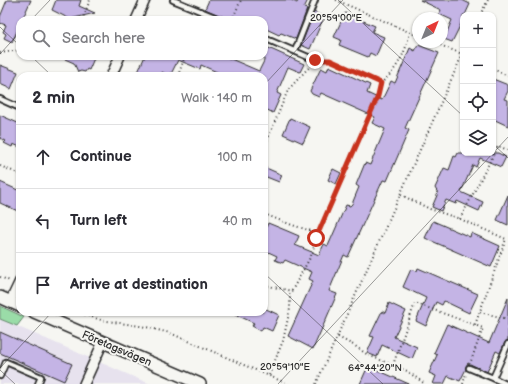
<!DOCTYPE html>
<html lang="en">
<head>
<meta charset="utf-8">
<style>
	:root { --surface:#fff; --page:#f2f2f3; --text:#2b2b33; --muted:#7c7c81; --line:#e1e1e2 }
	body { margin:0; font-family:"Balsamiq Sans",sans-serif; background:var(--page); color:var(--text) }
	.controls { position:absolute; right:12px; top:12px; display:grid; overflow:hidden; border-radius:8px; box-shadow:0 1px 3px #0004 }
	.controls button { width:36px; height:36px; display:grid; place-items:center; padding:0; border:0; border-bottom:1px solid var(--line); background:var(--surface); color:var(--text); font:20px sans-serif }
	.compass { position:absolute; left:412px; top:12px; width:36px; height:36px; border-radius:50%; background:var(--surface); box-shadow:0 1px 3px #0004; rotate:43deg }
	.stop { position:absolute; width:12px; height:12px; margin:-9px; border:3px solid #c8321e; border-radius:50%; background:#fff }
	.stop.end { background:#c8321e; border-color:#fff; box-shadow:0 1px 4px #0008 }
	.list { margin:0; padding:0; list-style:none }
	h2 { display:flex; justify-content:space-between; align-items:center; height:52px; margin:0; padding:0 16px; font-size:17px }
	h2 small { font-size:13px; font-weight:400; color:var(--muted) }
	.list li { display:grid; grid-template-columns:26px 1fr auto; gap:12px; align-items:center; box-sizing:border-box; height:64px; padding:0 16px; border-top:1px solid var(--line) }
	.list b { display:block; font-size:15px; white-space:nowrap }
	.list em { font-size:13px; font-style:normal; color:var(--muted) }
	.icon { flex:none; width:22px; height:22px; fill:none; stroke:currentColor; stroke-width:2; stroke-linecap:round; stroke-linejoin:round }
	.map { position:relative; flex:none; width:508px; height:384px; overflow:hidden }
	.search { position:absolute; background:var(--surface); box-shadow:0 1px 3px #0004; left:16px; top:16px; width:252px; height:44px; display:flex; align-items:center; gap:10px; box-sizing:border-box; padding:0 14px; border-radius:12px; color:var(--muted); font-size:15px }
	.panel { position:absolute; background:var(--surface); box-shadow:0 1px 3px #0004; left:16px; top:72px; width:252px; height:244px; border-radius:12px }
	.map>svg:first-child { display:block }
	.built { fill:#e7e2ee }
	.green { fill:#9adca8; stroke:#62846a }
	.building { fill:#c4b4e5; stroke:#2b2b2b }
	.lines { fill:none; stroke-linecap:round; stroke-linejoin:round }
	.service-casing { stroke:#2b2b2b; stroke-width:8 }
	.minor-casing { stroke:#2b2b2b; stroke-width:12 }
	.tertiary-casing { stroke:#2b2b2b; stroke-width:14 }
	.path { stroke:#2b2b2b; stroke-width:2; stroke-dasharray:1 3; stroke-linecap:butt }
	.service { stroke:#f6f6f2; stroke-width:4.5 }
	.minor { stroke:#f6f6f2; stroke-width:9 }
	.tertiary { stroke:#f6f6f2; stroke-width:11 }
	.route { stroke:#c8321e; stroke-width:5 }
	.ticks { fill:none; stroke:#2b2b2b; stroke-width:1; stroke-opacity:0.45 }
	.labels { text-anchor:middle; stroke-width:4; stroke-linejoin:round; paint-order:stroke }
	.street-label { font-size:11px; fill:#2b2b2b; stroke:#f6f6f2 }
	.ticks-label { font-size:10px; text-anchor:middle; fill:#2b2b2b; stroke:#f6f6f2; stroke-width:4; stroke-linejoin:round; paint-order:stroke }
</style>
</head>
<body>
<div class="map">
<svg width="508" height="384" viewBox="0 0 508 384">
	<rect width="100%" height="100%" fill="#f6f6f2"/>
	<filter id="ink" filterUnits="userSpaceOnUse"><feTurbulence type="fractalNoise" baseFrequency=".025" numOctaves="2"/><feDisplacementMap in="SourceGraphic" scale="8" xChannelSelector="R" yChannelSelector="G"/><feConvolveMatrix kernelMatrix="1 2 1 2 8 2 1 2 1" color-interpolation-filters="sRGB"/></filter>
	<g filter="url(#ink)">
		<!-- built -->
		<path class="built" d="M0,319L150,384H0Z"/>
		<!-- green -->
		<path class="green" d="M0,306L24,317L17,326L0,319Z"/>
		<!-- building -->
		<path class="building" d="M7,0H31L22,20H20V25L12,42L4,38L6,34L3,32L6,25L0,23V17Z
			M56,0H81L79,6L95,13L70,19L52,10Z
			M209,0H291L297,3L298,0H308L304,8L307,9L296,39L281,33L279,35L264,28V20H226L223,17L205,9Z
			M420,0H462L470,4L465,15H463V20L452,42L444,39L452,20L439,14L441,10Z
			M314,12L324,17L310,49L301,45Z
			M345,13L375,26L372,32L384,37L376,56L370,53L368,57L339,45L341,40L334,37Z
			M418,45L439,53L405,128L409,130L387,181L383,180L348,257L344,255L329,291L337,294L313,349L288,336L313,281L309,279L312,272L285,260L283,263L275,260L277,256L264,250V233L268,223L285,230L299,236L295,245L319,255L324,244L328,246L346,205L350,206L352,204L359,187L356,185L365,163L370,165L385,129L372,123L375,117L321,93L319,97L312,94L310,91L321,68L327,71L329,66L370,85L367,93L382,100L391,81L395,83L410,48L415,51Z
			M264,46L304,64L300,72L288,67L277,93L281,95L273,113L264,108V76H226L201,65L200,69L178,60L170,76L162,72L161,76H140L141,73L138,72L145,56H224L259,71L264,61Z
			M58,56H95L89,70L87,69L85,72L81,71L78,72L74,63Z
			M0,65L18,72L11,89L0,84Z
			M493,79L508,85V91L504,99L508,100V126L493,119Z
			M0,115L20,124V147L13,144L12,147L4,143L6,141L0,138Z
			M290,118L310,127L303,143L283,134Z
			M458,153H498L506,157L501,167L480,158L476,167L473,165L461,192L483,202L479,211L457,201L456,204L446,200L441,211L432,207L438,193L435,188L444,168L449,170L454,156L456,157Z
			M264,167L282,175L279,182L264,176Z
			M333,169L341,173L336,184L328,180Z
			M0,182L20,191V212L0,203Z
			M508,195V225L497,220Z
			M433,221L470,237L471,233L500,246L491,267L425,238Z
			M418,268L478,294L469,313L444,301L442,305L436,302L426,326L416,321L426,298L403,287L411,269L417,271Z
			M508,298V340L505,342L500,353L496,351L487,372L468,363L466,366V369L460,381L448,376L444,384H433L436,376L429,373L437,355L434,353L447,324L489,343Z
			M389,303L406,311L394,337L417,347L412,359L382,345L377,357L367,353L374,337L370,336L382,311L385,313Z
			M264,308L279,315L272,331L263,327L261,331L252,326L254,323L230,312H264Z
			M0,332L72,364L64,381L0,353Z
			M368,366L409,384H360Z"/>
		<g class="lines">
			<defs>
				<path id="service" d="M173,0L222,20
					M264,38L315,60
					M295,51L315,0
					M0,99L20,108
					M469,368L493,378
					M0,376L6,362L41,377L38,384
					M506,384L493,378L508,344"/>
				<path id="minor" d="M136,20L145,0
					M111,76L120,56
					M10,302L20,281
					M84,384L103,342"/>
				<path id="tertiary" d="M0,297L20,306
					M34,312L200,384"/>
			</defs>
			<!-- service casing -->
			<use href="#service" class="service-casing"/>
			<!-- minor casing -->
			<use href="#minor" class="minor-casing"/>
			<!-- tertiary casing -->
			<use href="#tertiary" class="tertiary-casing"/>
			<!-- path -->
			<path class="path" d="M336,0L418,36
				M480,15L488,0
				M82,20L90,0
				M232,20L241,0
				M433,42L462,54
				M0,53L20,50
				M321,60H330L381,83C397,70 406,52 410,32
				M493,69L508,76
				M178,76L185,56
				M264,148L288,90L310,66
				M0,166L20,174
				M401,195L430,209L460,219L506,239L475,325
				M264,214L292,225L318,233
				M460,219L498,146L508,150
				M0,277L10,281
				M264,285L292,291
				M77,312L101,320L146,327L170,333L288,384
				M480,312L508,319
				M338,337L355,346L368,355L407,371L425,384
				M393,365L415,303L483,328L471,361
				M269,375L283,341L290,309V294L312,254L316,238L378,95L381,83
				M316,384L463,53
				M463,384L466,374"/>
			<!-- service -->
			<use href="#service" class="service"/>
			<!-- minor -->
			<use href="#minor" class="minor"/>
			<!-- tertiary -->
			<use href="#tertiary" class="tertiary"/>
		</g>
	</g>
	<g class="lines" filter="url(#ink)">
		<!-- route -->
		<path class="route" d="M315,60H330L381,83L378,96L316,238"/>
	</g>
	<!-- ticks -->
	<path class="ticks" d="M338,0L463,116M31,20L50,0M0,27L20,46M0,54L20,32M31,56L52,76M264,85L343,0M493,144L508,158M264,273L383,384M0,368L52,312M0,370L15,384M278,384L508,137"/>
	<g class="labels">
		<!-- street labels -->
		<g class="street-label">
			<text transform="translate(117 348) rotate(23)" y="4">Företagsvägen</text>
		</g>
	</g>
	<g class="ticks-label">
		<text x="336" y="21">20°59'00"E</text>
		<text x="285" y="370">20°59'10"E</text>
		<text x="375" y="371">64°44'20"N</text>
	</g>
</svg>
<div class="controls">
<button>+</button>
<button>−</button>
<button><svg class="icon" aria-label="locate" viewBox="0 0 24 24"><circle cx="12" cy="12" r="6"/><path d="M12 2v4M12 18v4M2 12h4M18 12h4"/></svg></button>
<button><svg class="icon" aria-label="layers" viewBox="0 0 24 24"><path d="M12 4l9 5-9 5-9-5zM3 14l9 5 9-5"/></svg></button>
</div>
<svg class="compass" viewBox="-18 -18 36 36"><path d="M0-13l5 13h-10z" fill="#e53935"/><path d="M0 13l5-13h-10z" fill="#7c7c81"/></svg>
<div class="stop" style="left:316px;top:238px"></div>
<div class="stop end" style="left:315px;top:60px"></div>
<div class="search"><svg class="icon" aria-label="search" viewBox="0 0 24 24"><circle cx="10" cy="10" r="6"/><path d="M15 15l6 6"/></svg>Search here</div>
<section class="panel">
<h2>2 min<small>Walk · 140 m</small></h2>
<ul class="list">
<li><svg class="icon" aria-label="ahead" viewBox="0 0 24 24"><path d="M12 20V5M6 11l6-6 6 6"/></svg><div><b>Continue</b></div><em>100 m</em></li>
<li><svg class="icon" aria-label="left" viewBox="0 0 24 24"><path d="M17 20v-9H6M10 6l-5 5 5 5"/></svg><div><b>Turn left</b></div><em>40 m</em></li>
<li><svg class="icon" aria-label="arrive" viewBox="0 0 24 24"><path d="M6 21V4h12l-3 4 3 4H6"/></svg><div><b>Arrive at destination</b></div></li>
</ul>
</section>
</div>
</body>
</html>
